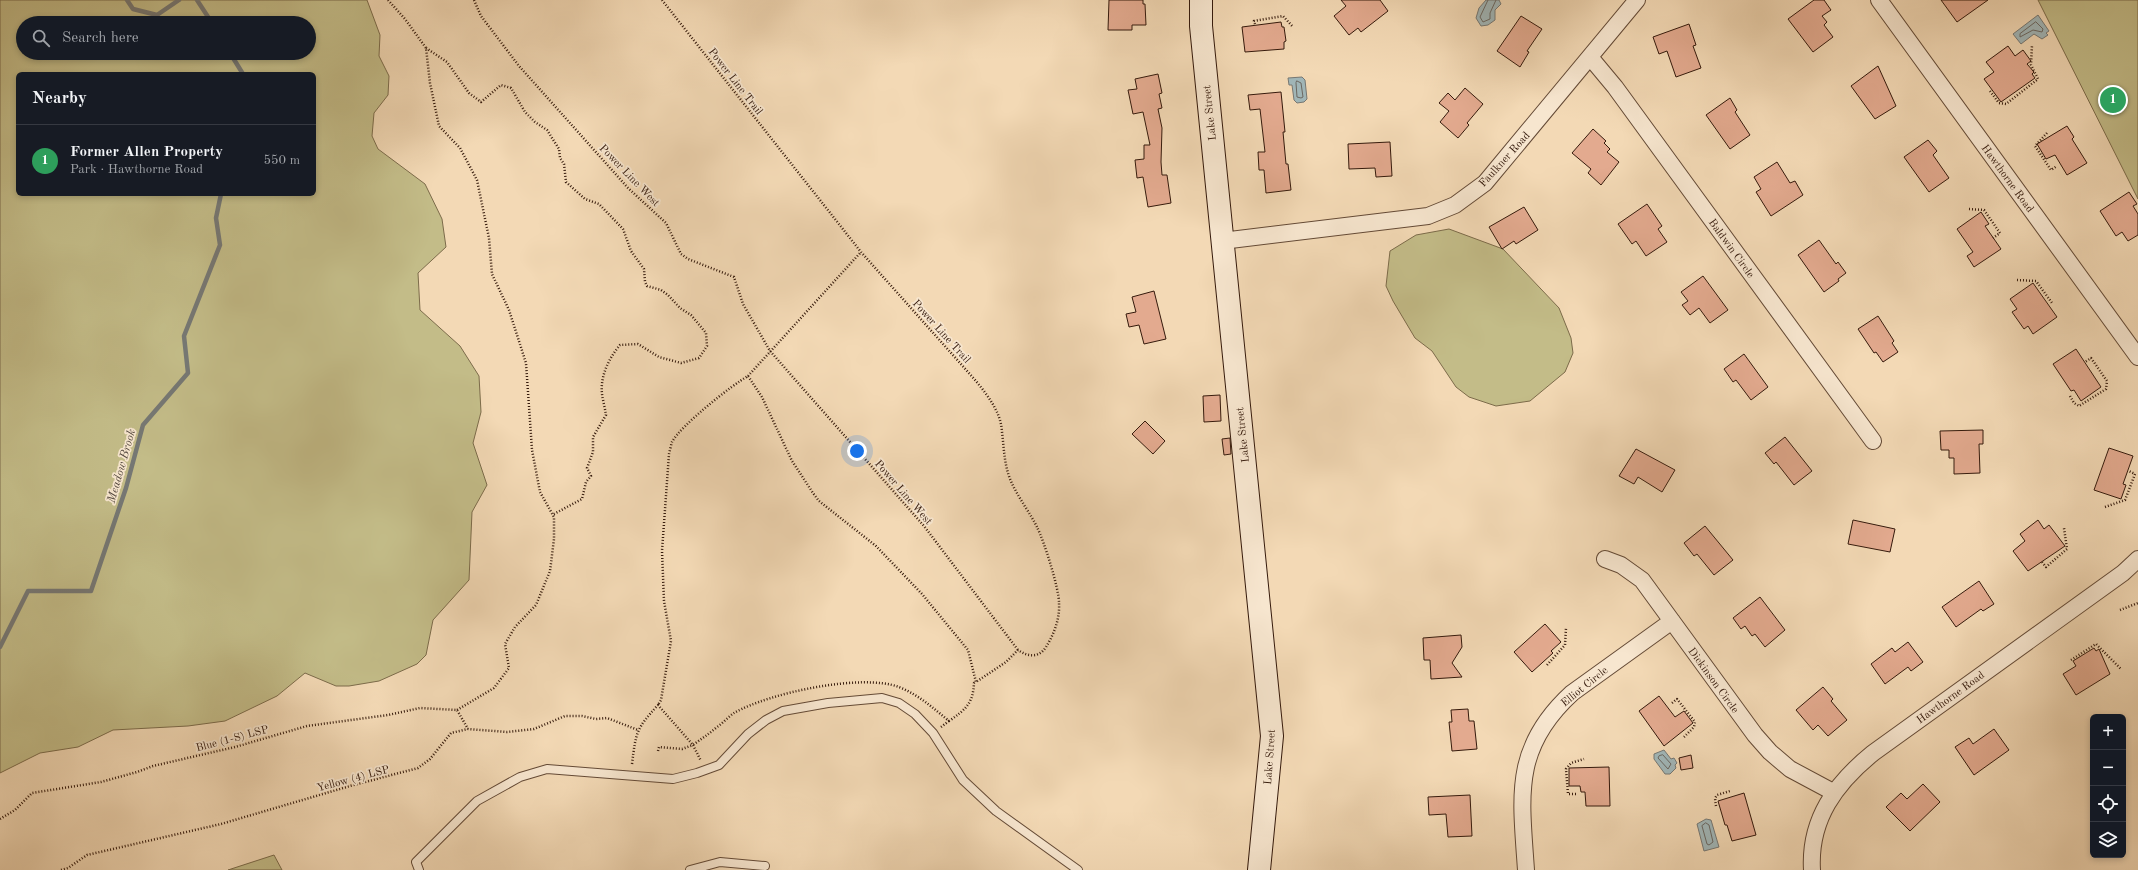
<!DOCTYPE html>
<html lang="en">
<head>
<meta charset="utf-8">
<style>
	:root { --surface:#171b24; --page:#20242c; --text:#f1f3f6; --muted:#9ea1a6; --line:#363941; --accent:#2563eb }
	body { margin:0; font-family:"Old Standard TT",serif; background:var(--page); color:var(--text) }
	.controls { position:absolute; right:12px; bottom:12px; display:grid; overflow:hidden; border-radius:6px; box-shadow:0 2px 6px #0003 }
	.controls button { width:36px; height:36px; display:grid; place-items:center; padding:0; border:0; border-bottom:1px solid var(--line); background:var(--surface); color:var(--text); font:20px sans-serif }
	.you { position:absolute; left:857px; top:451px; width:14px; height:14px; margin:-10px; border:3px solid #fff; border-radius:50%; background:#1a73e8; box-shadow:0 0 0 6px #1a73e833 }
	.badge { display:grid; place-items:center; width:26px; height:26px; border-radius:50%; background:var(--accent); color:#fff; font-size:13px; font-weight:700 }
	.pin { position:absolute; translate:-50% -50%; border:2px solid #fff; box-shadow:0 1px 4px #0006 }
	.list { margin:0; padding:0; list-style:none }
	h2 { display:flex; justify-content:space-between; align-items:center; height:52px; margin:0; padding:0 16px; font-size:17px }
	h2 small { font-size:13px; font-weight:400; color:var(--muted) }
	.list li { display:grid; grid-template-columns:26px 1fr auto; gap:12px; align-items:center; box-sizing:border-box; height:72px; padding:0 16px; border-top:1px solid var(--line) }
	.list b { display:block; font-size:15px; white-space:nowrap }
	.list p { margin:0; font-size:13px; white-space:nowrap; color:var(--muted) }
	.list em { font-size:13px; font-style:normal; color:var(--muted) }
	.icon { flex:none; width:22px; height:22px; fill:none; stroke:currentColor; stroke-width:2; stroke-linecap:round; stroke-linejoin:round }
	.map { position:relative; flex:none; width:2138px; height:870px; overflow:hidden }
	.search { position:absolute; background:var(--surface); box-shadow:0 2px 6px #0003; left:16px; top:16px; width:300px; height:44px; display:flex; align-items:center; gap:10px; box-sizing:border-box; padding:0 14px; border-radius:22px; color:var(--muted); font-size:15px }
	.panel { position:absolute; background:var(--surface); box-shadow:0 2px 6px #0003; left:16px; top:72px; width:300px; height:124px; border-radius:6px }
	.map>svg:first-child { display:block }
	.green { fill:#c3bc88; stroke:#7c6b4a; fill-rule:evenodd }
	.water { fill:#a1b7b9; stroke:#767874 }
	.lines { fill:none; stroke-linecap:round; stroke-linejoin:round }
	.shore { stroke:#6b6862; stroke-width:1 }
	.stream { stroke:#767874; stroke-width:4.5 }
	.building { fill:#e3aa8f; stroke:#351a0c }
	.service-casing { stroke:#644a36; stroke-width:10 }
	.minor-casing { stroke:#644a36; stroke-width:18 }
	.secondary-casing { stroke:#351a0c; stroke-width:24 }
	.path { stroke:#351a0c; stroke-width:2.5; stroke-dasharray:1 2; stroke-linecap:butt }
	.service { stroke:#f7e6cf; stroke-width:8 }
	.minor { stroke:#f7e6cf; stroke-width:16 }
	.secondary { stroke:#f7e6cf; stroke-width:22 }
	.labels { text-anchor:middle; stroke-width:3.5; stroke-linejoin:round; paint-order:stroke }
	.street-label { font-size:11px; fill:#351a0c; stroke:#f7e6cf }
	.water-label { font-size:12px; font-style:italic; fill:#554940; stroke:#f7e6cf }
</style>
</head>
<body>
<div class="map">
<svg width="2138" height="870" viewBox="0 0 2138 870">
	<rect width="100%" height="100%" fill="#f3d9b5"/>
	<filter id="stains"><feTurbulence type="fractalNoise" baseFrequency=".005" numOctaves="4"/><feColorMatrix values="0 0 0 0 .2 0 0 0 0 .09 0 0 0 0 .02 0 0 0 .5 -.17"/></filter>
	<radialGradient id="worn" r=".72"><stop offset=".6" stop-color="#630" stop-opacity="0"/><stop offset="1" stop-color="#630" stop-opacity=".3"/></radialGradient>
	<!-- green -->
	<path class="green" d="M0,0H367L380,35L379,56L389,76L388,95L374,113L372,136L378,149L425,184L442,219L446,247L418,273L420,310L460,346L479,376L481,412L473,443L487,485L472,512L469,580L433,620L426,655L417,664L379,681L349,686H336L305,673L277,696L225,721L188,726L113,730L78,747L40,753L0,773ZM23,23H309V53H23ZM18,74H314V194H18Z
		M2038,0H2138V199Z
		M1449,229L1503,249L1559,308L1571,338L1573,353L1565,372L1530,401L1496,406L1469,397L1456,387L1432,351L1415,338L1393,301L1386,286L1390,251L1416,235Z
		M274,855L282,870H228Z"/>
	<!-- water -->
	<path class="water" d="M1486,0H1499L1501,4L1495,10V20L1488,25L1481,26L1476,18L1479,8Z
		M2038,15L2049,31L2046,33L2048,35L2042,39L2034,34L2021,44L2013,34Z
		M1302,77L1305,80L1307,99L1304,102L1297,103L1294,100L1292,85H1289L1288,78Z
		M1664,750L1671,759L1674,758L1677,763L1675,765L1676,768L1670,774H1665L1654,759V754Z
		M1706,819L1711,820L1719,847L1704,851L1697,824Z"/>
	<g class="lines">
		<!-- shore -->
		<path class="shore" d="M1488,0L1480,17L1483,22L1490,19V13L1496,0
			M2036,22L2043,29L2042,32L2033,30L2020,37V34Z
			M1297,81L1301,83L1303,97L1301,98L1297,97L1296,83Z
			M1663,755L1671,764L1668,769L1658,758L1659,756Z
			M1706,823L1709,825L1713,842L1709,845L1707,844L1702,826Z"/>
		<!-- stream -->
		<path class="stream" d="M127,0L133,9L157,15L179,0
			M197,0L212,23
			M230,53L243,74
			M0,647L28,591H91L126,488L143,425L188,373L184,336L220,245L216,218L221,194"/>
	</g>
	<!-- building -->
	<path class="building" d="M1109,0H1143V4H1145L1146,25H1132V30H1108Z
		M1341,0H1380L1388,11L1361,32L1358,28L1349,35L1334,16L1346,6Z
		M1814,0H1824L1831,10L1822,16L1827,22L1824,25L1833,37L1813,52L1788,19Z
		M1941,0H1988L1957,22Z
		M1521,16L1542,29L1527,51L1529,52L1520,67L1497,51Z
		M1281,22L1282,27H1284L1286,41L1284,42V49L1245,52L1242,27Z
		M1689,24L1696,45L1693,46L1701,68L1676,77L1667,51L1659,54L1653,37Z
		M2008,46L2015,56L2023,50L2031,61L2027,64L2034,72L2032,74L2035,78L2001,102L1984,79L1994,72L1986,62Z
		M1878,66L1896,106L1875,119L1851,86Z
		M1158,74L1162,93L1159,94L1162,108L1158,109L1162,128L1161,162L1162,175H1167L1171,203L1148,207L1143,177L1137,178L1135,160L1144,159V145H1150L1143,112L1133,114L1128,90L1137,89L1135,79Z
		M1465,88L1483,104L1467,123L1469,125L1458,138L1440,122L1449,111L1439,103L1448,93L1455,100Z
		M1281,92L1285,132H1283L1286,164H1288L1291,190L1266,193L1264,170H1259L1258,152H1265L1260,109L1250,110L1248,95Z
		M1730,98L1737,110L1735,112L1750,135L1730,149L1706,115Z
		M2067,126L2074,137L2072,139L2087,163L2067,175L2055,155L2046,159L2037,144Z
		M1593,129L1606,141L1604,143L1610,149L1607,152L1619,162L1601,185L1588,173L1591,169L1572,153Z
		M1928,140L1937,151L1933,155L1949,178L1929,192L1904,157Z
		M1390,142L1392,176L1376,177L1375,168L1349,169L1348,144Z
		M1777,162L1790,183L1795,181L1803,195L1771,216L1756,192L1761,189L1754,177Z
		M2129,192L2137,204L2133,206L2138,214V235L2128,241L2122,232L2116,236L2100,211Z
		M1647,204L1662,226L1658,229L1667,242L1646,256L1636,241L1632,244L1618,224Z
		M1524,207L1538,230L1516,244L1514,241L1502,249L1489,227Z
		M1981,212L1989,224L1985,226L2001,249L1974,267L1967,256L1973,252L1957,229Z
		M1819,240L1836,264L1838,262L1846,273L1838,279L1839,281L1824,292L1798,255Z
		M1703,276L1728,310L1710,323L1699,308L1690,315L1682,305L1688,301L1681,292Z
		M2033,283L2057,317L2033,334L2028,326L2024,329L2012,312L2017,309L2010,299Z
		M1154,291L1166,339L1144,344L1139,325L1129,327L1126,314L1136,312L1132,297Z
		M1878,316L1894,341L1892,343L1898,352L1883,362L1876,352L1874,353L1858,329Z
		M2076,349L2101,387L2081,401L2074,390L2071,391L2053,364Z
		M1744,354L1768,387L1751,400L1736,380L1733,382L1724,369Z
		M1220,395L1221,421L1204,422L1203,396Z
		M1145,421L1165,441L1153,454L1132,434Z
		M1983,430V444H1979L1980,473L1954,474V458H1949V450H1941L1940,431Z
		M1785,437L1812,471L1794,485L1776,462L1774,464L1765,453Z
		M1230,438L1231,454L1224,455L1222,439Z
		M2109,448L2133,456L2123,484L2126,485L2121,499L2094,490Z
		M1636,449L1675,470L1662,492L1638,477L1634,484L1619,476Z
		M1853,520L1895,529L1890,552L1848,544Z
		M2038,520L2044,529L2049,525L2065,546L2028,571L2013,551L2025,541L2020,534Z
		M1705,526L1733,560L1714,575L1697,554L1694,556L1684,543Z
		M1979,581L1994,604L1983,611L1981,609L1956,627L1942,607Z
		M1760,597L1785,630L1765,647L1755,634L1752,636L1745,626L1741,629L1733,618Z
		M1545,624L1561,642L1551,651L1553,653L1532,672L1514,652Z
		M1461,635L1462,647L1452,663L1462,677L1431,679L1430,660H1424L1423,638Z
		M1908,642L1923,662L1911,671L1908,667L1885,684L1871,664L1892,648L1895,652Z
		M2094,648L2096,651L2099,649L2110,674L2076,695L2063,674L2076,666L2073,661Z
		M1823,687L1833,699L1831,701L1847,720L1828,736L1818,725L1813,730L1796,710Z
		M1659,696L1675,717L1684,711L1693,723L1664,746L1639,711Z
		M1468,709L1469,721H1474L1477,749L1452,751L1449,722H1452L1451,710Z
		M1994,729L2009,750L1974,775L1955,747L1969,738L1973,744Z
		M1691,755L1693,768L1681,770L1679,758Z
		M1609,767L1610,806H1586L1585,792H1581L1580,786H1569V768Z
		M1923,784L1940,802L1910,831L1886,807L1901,793L1907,799Z
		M1744,793L1756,835L1732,841L1727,825H1725L1718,801Z
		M1470,795L1472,836L1448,837L1446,814L1429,815L1428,797Z"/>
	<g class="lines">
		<defs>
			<path id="service" d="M419,870L416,862L477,801L520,777L547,769L673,779L697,773L719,765L748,734L766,720L783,711L828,703L882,698L899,703L915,714L933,733L963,780L996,811L1078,870
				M690,870L720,862L765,866"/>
			<path id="minor" d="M1879,0L2138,357
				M1590,57L1615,87L1873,441
				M1222,241L1428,216L1455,205L1485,183L1637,0
				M1605,559L1621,565L1642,580L1755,735L1770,752L1790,769L1833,792
				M1526,870C1521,796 1512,748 1572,693L1672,621
				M1812,870C1809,819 1836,783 1873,753L2123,573L2138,559"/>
			<path id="secondary" d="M1201,0V26L1272,736L1259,870"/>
		</defs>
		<!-- service casing -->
		<use href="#service" class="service-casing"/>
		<!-- minor casing -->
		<use href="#minor" class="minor-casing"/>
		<!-- secondary casing -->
		<use href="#secondary" class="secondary-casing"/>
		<!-- path -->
		<path class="path" d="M388,0L405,19L426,48L430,83L439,126L460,148L477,180L489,238L492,274L509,310L526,363L532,450L540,492L554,517V539L550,571L536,605L515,627L505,644L509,668L494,688L457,710
			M474,0L481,16L519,66L628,188L666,223L681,254L688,259L734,277L743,304L770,351L924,526L1018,650
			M662,0L861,252L976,381C988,396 1001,412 1002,432C1004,448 1004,463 1010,479C1017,496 1029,511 1037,527C1044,541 1059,588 1059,603C1060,619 1054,634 1046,647C1039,658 1028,657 1018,650L1006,662L976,682
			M1255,24L1254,21L1283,16L1293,27
			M426,48L447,62L469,93L481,102L501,85L511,88L525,112L535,122L547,130L559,149L560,158L564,164L566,182L585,199L599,204L623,229L631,251L644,269L645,282L647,286L661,290L668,295L680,308L691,315L706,333L707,346L699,358L681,363L659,357L638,344L620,345C609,358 600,376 602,394C603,401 605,408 606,415L593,437V452L587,468L591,476L586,482L582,499L552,515
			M1990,91L1999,103L2006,104L2038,79L2031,65L2032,45
			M2047,133L2035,146L2051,170L2057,166
			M1969,209L1984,210L2000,233L1993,238
			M2017,280L2036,281L2052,303
			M748,376L861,252
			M2070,396L2074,403L2079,406L2106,389L2107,381L2091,358L2085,362
			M2105,507L2125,500L2135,474L2129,471
			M2042,562L2046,567L2067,549L2064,528
			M2120,610L2138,603
			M2071,660L2096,644L2121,669
			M1547,665L1565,645L1566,628
			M1672,703L1677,699L1695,722L1694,727L1684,737
			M941,727L949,721
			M658,751L659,747L682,749L693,745L701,761
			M632,764C636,732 636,729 658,705L693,745C701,739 709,734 717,727C723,723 728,717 734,713C769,693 861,673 899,687C919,695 933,708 949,721C965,710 973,704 974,683L976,682L968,650L922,594L876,546L819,501L813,493L792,461L762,397L748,376C732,385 680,426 672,442C671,445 670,450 669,454L662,551L664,601L671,641L661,700L658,705
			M1576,794H1568L1566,769L1571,763L1584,759
			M1716,806L1715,798L1717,795L1730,791
			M0,819L15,810L32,793L101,782L137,772L153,766L235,747L307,726L388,715L420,708L457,710L468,729
			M61,870L68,868L87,855L221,824L350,786L418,768L430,759L451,733L468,729L507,732L534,729L565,716H582L596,719L607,718L638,730"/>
		<!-- service -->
		<use href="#service" class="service"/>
		<!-- minor -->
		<use href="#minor" class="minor"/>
		<!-- secondary -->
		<use href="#secondary" class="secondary"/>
	</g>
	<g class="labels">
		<!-- street labels -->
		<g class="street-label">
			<text transform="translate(736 81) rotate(52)" y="4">Power Line Trail</text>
			<text transform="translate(1209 113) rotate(-96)" y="4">Lake Street</text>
			<text transform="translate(1504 159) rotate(-48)" y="4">Faulkner Road</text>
			<text transform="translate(630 175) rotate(46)" y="4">Power Line West</text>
			<text transform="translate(2008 178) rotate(54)" y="4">Hawthorne Road</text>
			<text transform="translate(1732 248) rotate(54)" y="4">Baldwin Circle</text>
			<text transform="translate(942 331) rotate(48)" y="4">Power Line Trail</text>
			<text transform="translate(1242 435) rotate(-96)" y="4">Lake Street</text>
			<text transform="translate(904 492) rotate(49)" y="4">Power Line West</text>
			<text transform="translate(1714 680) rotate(54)" y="4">Dickinson Circle</text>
			<text transform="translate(1584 686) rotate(-39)" y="4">Elliot Circle</text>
			<text transform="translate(1950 697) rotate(-36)" y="4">Hawthorne Road</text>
			<text transform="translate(232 738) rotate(-15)" y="4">Blue (1-S) LSP</text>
			<text transform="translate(1269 757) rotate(-86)" y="4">Lake Street</text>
			<text transform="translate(353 778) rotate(-15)" y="4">Yellow (4) LSP</text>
		</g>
		<!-- water labels -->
		<g class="water-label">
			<text transform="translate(121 466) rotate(-74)" y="4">Meadow Brook</text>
		</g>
	</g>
	<rect width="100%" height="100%" filter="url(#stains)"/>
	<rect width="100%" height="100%" fill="url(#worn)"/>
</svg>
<div class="controls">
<button>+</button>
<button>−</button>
<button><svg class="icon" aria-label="locate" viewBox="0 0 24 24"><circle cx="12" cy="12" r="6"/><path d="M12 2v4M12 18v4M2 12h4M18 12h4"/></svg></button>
<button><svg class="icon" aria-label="layers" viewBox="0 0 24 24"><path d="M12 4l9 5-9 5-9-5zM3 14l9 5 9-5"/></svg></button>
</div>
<div class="you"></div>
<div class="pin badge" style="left:2113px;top:100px;background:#2e9e5b">1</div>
<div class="search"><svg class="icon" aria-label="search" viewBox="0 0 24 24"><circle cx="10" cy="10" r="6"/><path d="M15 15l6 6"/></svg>Search here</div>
<section class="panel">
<h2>Nearby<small></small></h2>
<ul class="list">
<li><span class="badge" style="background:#2e9e5b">1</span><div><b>Former Allen Property</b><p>Park · Hawthorne Road</p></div><em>550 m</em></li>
</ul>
</section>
</div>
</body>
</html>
